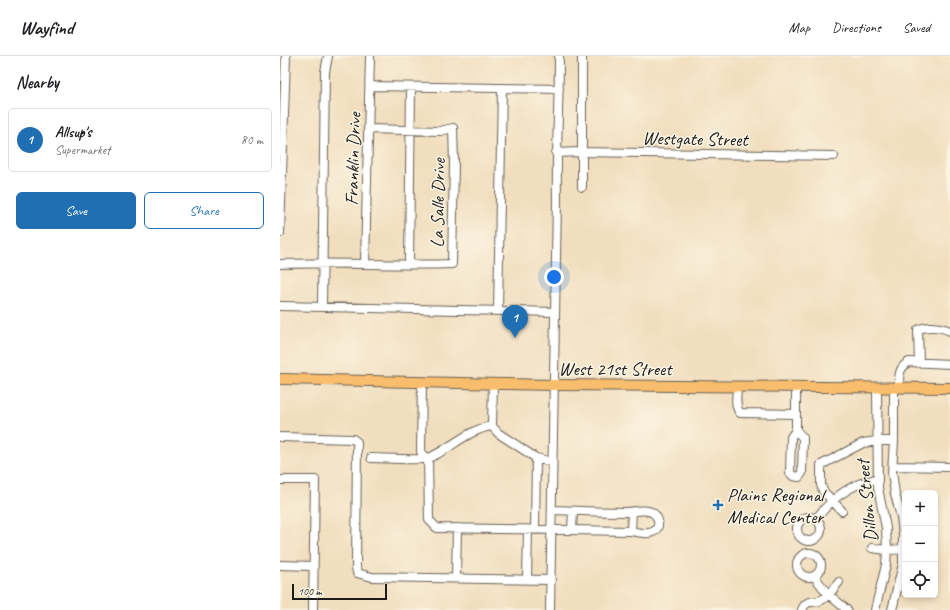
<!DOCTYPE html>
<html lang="en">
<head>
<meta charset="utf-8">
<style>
	:root { --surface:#fff; --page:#f2f2f2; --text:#202124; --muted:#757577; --line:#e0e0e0; --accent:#1f6fb2 }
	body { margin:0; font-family:Caveat,sans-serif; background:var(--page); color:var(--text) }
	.controls { position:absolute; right:12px; bottom:12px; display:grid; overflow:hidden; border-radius:6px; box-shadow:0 2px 6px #0003 }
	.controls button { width:36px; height:36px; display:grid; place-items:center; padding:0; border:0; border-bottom:1px solid var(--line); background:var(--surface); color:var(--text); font:20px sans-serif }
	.scale { position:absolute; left:12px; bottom:10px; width:95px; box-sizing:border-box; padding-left:4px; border:2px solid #1c1c1c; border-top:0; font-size:11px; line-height:14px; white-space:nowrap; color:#1c1c1c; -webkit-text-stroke:3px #fcf5e5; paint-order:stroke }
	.you { position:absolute; left:274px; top:221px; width:14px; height:14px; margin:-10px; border:3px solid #fff; border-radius:50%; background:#1a73e8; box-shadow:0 0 0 6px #1a73e833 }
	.badge { display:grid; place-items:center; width:26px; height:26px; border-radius:50%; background:var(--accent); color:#fff; font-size:13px; font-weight:700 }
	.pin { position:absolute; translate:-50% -33px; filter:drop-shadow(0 1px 2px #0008) }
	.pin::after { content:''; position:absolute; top:21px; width:14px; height:12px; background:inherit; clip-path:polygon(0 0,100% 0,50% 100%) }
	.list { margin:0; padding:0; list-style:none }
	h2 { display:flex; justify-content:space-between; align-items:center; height:52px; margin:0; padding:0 16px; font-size:17px }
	h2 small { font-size:13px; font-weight:400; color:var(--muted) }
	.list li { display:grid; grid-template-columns:26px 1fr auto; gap:12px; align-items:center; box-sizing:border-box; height:64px; margin:0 8px 8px; padding:0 8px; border:1px solid var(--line); border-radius:6px }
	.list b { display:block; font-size:15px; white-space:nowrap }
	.list p { margin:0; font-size:13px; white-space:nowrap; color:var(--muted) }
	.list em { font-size:13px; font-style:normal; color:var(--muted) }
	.actions { display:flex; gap:8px; padding:12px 16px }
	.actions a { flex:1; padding:9px 0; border:1px solid var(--accent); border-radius:6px; text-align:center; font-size:14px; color:var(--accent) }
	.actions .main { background:var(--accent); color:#fff }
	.icon { flex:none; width:22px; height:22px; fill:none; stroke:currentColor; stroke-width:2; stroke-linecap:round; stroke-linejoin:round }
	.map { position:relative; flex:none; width:670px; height:554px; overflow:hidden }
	header { display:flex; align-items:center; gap:24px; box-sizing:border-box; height:56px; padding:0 20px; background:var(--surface); border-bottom:1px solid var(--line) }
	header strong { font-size:19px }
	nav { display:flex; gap:22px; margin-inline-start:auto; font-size:14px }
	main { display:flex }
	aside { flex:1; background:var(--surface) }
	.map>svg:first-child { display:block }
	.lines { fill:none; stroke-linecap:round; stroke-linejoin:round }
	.minor-casing { stroke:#676055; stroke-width:10 }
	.major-casing { stroke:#676055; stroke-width:12 }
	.minor { stroke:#fff; stroke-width:8 }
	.major { stroke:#f9be6d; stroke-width:10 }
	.poi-dot { fill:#1f6fb2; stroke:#fcf5e5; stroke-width:1.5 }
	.labels { text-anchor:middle; stroke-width:3; stroke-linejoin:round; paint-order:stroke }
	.street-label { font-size:19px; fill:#1c1c1c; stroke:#fcf5e5 }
	.poi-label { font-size:19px; fill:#1c1c1c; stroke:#fcf5e5; text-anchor:start }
</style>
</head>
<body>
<header>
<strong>Wayfind</strong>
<nav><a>Map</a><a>Directions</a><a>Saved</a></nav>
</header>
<main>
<aside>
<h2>Nearby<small></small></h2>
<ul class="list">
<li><span class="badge">1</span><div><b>Allsup's</b><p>Supermarket</p></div><em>80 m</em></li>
</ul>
<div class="actions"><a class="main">Save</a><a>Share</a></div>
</aside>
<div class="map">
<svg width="670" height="554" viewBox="0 0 670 554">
	<rect width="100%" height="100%" fill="#fcf5e5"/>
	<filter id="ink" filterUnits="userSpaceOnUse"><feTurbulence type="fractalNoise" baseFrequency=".025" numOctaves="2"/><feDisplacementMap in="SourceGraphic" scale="8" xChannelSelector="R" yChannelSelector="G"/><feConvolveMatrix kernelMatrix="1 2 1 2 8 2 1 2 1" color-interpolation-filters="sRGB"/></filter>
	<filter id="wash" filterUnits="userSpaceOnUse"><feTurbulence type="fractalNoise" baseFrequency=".012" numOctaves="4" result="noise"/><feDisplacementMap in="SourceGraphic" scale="16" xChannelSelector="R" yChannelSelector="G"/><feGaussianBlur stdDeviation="0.9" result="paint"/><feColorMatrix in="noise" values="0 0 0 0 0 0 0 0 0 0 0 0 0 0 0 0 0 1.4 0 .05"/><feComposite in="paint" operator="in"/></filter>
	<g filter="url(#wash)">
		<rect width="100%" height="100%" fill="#f1debe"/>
	</g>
	<g filter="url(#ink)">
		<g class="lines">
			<defs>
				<path id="minor" d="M90,30L279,33
					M276,97L301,96L554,100
					M302,131V0
					M0,177L6,0
					M0,208C57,206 114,210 172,208L174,107L173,72L160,75L89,73
					M85,208L90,0
					M129,208L131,31
					M0,250L275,256
					M42,251L45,16L48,0
					M218,255L222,32
					M639,307L638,274C646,269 662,271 670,275
					M142,326L141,395L142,398L148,402L149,464L157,472L351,475C357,476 363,478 369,477C383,475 380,457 368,455C361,453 353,456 346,456C321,456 297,455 272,454
					M213,327L212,370L218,377L256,402L272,406
					M457,330C457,339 454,350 460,357L516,358
					M619,332C619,321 618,312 629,306L670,308
					M516,374L523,382L522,417L519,421L513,420L510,417L511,381L516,374V331
					M0,381L73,383L77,386L76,511L77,517L92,521L271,524
					M91,402C102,402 142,405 149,402C170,393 189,373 212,370
					M613,410L670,411
					M0,424H35L33,554
					M562,455L543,435L541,429V409L583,387L597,385H614
					M517 473a12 12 0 1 1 24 0a12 12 0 1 1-24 0Z
					M536,463C551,443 572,427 597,423
					M255,474L256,402
					M292,474L293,455
					M351,475L352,456
					M592,492L607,494L623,493
					M517 509a12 12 0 1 1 24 0a12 12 0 1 1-24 0Z
					M0,509L32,510
					M534,520L547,537L567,554
					M176,522L177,472
					M247,523L248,474
					M270,554L277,144C276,96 279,48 279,0
					M522,554C527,541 535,549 543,543C550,539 554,532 559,526
					M595,554L606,509L607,494L606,472L598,432L597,332
					M612,554L623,508V478L621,461L615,438L612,416L614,385V332"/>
				<path id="major" d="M0,323L274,329L670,332"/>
			</defs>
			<!-- minor casing -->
			<use href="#minor" class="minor-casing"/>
			<!-- major casing -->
			<use href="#major" class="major-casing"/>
			<!-- minor -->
			<use href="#minor" class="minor"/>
			<!-- major -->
			<use href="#major" class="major"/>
		</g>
	</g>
	<!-- markers -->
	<path class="poi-dot" d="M436 443h4v4h4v4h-4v4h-4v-4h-4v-4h4z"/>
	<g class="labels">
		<!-- street labels -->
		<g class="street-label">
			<text transform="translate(415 82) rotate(1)" y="7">Westgate Street</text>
			<text transform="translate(72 103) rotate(-88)" y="7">Franklin Drive</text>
			<text transform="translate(157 147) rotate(-89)" y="7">La Salle Drive</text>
			<text x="335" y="319">West 21st Street</text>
			<text transform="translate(586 445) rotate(-96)" y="7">Dillon Street</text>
		</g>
		<!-- poi labels -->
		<g class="poi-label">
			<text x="447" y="445">Plains Regional<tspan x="447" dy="22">Medical Center</tspan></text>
		</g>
	</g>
</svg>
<div class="controls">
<button>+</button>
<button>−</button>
<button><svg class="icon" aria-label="locate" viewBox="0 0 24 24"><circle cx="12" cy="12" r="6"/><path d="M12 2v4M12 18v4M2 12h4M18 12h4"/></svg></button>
</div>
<div class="scale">100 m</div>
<div class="you"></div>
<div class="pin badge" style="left:235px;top:282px">1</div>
</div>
</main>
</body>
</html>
